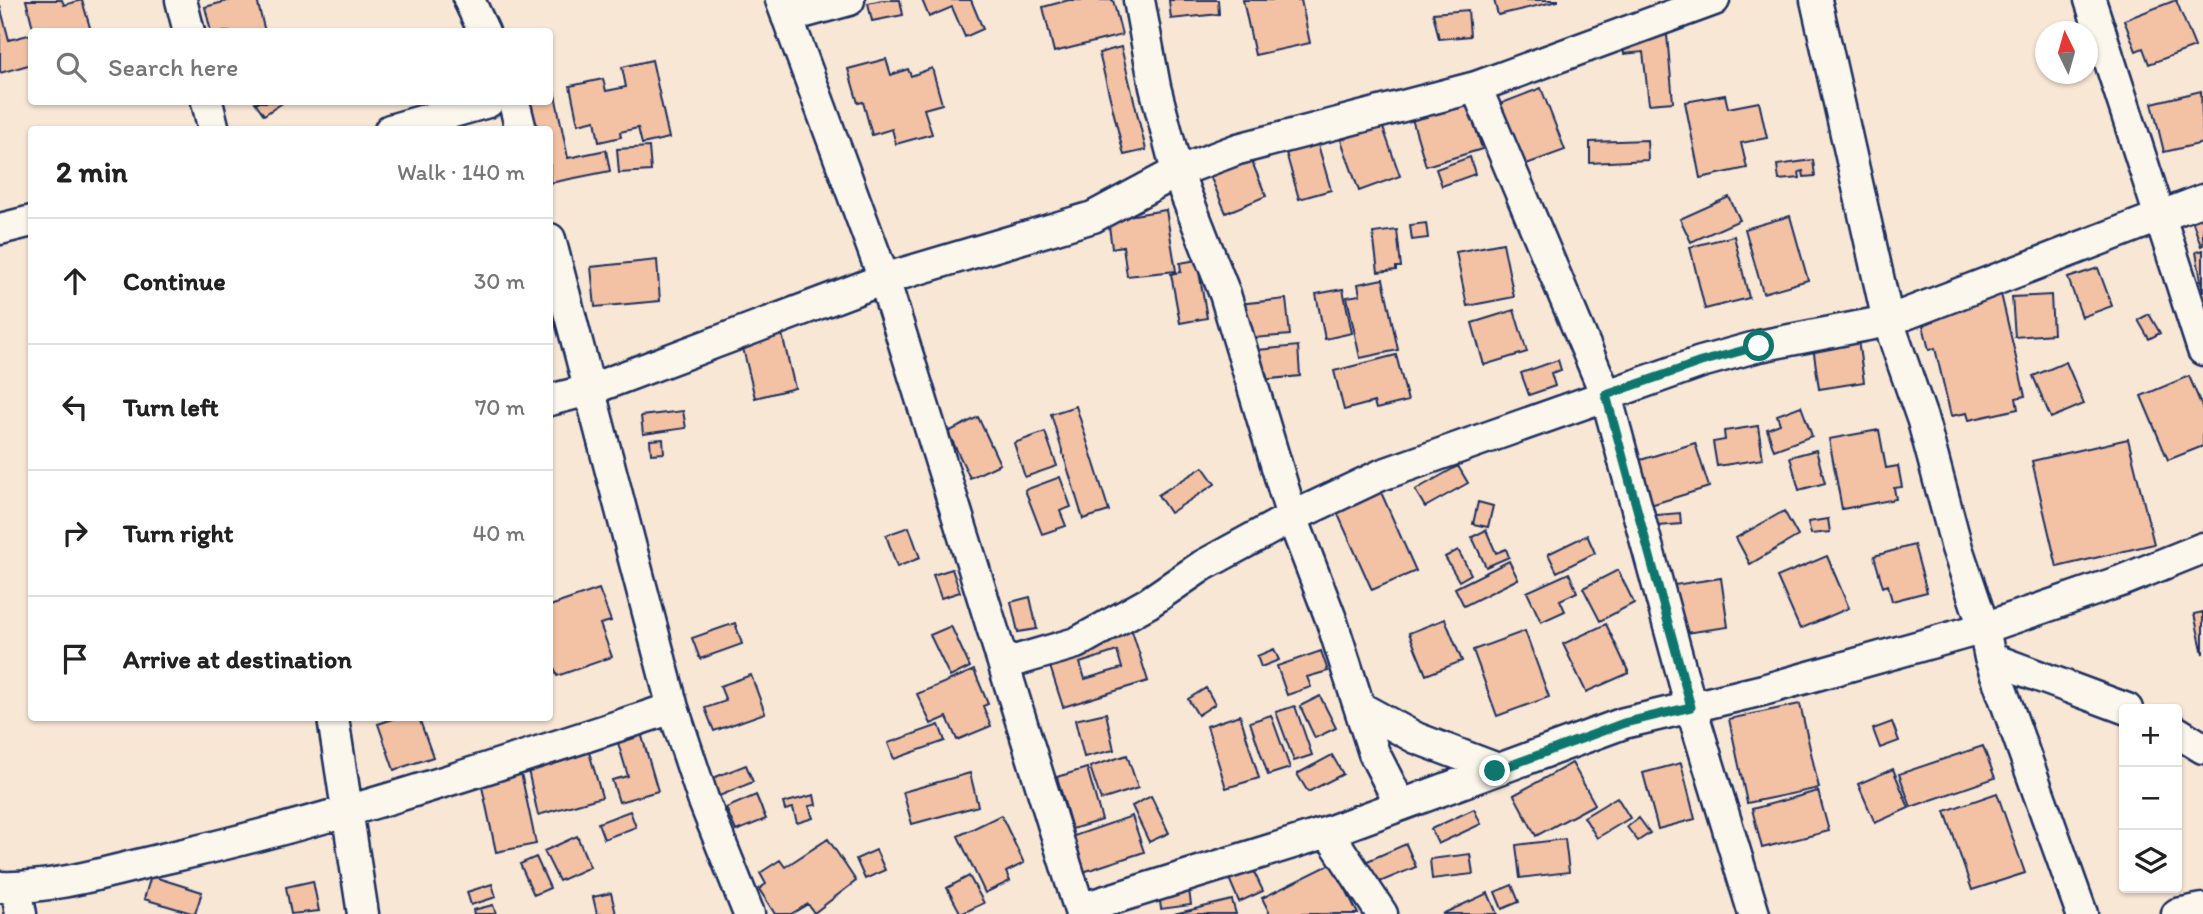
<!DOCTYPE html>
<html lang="en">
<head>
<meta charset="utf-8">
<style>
	:root { --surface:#fff; --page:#f2f2f2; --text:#222; --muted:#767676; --line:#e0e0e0 }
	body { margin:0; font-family:Itim,sans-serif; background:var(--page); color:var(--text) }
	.controls { position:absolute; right:21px; bottom:21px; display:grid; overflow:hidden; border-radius:7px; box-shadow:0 2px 5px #0004 }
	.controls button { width:63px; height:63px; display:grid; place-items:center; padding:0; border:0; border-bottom:2px solid var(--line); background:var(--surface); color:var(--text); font:35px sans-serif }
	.compass { position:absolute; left:2035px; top:21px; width:63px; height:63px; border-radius:50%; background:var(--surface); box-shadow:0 2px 5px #0004; rotate:355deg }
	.stop { position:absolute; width:21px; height:21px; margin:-16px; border:5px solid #0f766e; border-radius:50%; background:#fff }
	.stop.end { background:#0f766e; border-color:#fff; box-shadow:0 2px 7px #0008 }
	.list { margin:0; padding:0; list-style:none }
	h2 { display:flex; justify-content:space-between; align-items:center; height:91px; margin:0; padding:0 28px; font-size:30px }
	h2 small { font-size:23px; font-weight:400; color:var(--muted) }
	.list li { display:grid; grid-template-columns:46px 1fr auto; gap:21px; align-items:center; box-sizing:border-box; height:126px; padding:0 28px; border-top:2px solid var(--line) }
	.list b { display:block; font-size:26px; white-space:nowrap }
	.list em { font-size:23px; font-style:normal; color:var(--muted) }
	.icon { flex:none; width:38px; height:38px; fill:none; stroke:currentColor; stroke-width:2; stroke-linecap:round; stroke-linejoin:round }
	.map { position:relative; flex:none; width:2203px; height:914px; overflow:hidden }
	.search { position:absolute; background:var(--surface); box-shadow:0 2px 5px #0004; left:28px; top:28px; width:525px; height:77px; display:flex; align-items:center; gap:18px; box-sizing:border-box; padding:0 24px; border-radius:7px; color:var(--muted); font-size:26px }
	.panel { position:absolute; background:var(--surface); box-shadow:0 2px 5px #0004; left:28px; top:126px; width:525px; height:595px; border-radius:7px }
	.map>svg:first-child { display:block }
	.building { fill:#f3c2a4; stroke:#1b2f5e; stroke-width:2; fill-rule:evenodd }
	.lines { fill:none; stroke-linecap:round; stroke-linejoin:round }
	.minor-casing { stroke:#1b2f5e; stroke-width:35 }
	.minor { stroke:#fbf7ec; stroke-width:30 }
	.route { stroke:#0f766e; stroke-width:9 }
</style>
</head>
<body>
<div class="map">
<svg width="2203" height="914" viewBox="0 0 2203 914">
	<rect width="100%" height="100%" fill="#f9e7d6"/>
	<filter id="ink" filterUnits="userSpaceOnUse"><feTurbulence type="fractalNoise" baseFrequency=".0143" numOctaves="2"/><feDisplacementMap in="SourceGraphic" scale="14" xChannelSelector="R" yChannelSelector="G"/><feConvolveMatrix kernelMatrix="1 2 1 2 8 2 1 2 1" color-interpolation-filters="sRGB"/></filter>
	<g filter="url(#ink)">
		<!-- building -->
		<path class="building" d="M26,0H62L64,5L82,0L91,31L34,32Z
			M231,0H257L265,32H211L205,7Z
			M882,0H900L903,15L872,21L868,3Z
			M922,0H971L983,29L965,37L952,7L929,17Z
			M1069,0H1113L1122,35L1054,52L1043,7Z
			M1169,0H1218L1219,14L1171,19Z
			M1243,0H1301L1310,43L1255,55Z
			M1494,0H1558V1L1498,15Z
			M2176,0L2195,47L2149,64L2143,48L2136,51L2124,20Z
			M0,6L9,40L32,34V64L0,73Z
			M1468,10L1470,36L1439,39L1433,13Z
			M1667,35L1673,102L1649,104L1643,52L1624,54L1622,39Z
			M1121,47L1146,150L1124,155L1099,53Z
			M886,59L891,75L908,69L911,76L932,68L942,104L924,109L932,134L896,144L892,129L872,135L863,102L858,103L848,69Z
			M652,60L669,138L642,144L638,128L620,132L621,137L599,142L595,120L578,124L570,86L603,79L606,91L626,87L622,67Z
			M552,80L568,158L606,150L610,171L550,183V130H534L529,102H550Z
			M1541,88L1565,150L1521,166L1497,105Z
			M2201,91L2203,143L2164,152L2152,103Z
			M1725,95L1728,108L1759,102L1767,138L1741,143L1747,168L1700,178L1685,102Z
			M1466,96L1482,149L1426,166L1410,112Z
			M255,102H284L264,115Z
			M1382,125L1400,176L1359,191L1341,140Z
			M1647,140L1648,160L1590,163V142Z
			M1317,141L1331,190L1299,199L1285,149Z
			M649,147L651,171L619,173L617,149Z
			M1248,152L1266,196L1226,213L1207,169Z
			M1470,157L1475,174L1442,186L1436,169Z
			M1813,160L1815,176L1804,177L1803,171L1799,172L1800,178L1779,180L1777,165Z
			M1729,197L1740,220L1691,242L1680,219Z
			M2203,202V245L2201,246L2188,208Z
			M1166,210L1176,271L1127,276L1123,246L1112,248L1108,219Z
			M1790,216L1808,280L1763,293L1745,229Z
			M1426,223L1428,238L1412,240L1410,225Z
			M1397,230L1401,267H1396V270L1378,272L1373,233Z
			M1734,236L1749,298L1705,309L1690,247Z
			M1503,243L1514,297L1467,306L1456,252Z
			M2203,250V292L2196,252Z
			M657,260L660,301L595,307L591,267Z
			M1197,260L1207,318L1180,323L1171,274L1181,272L1180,263Z
			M2098,268L2112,306L2082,317L2068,278Z
			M1383,279L1398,350L1360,358L1347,297L1360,295L1358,284Z
			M1343,289L1352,333L1325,339L1316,294Z
			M2001,294L2025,396L2016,398L2018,409L1969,420L1967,413L1951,416L1935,348L1929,350L1920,313Z
			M2051,295L2053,334L2015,337L2012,297Z
			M1286,299L1290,335L1242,339L1238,304Z
			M1514,310L1527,352L1484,365L1472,323Z
			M2149,314L2160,333L2149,339L2138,320Z
			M1857,333L1864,382L1819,389L1812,339Z
			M782,334L795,388L755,398L742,344Z
			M1298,346L1300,376L1251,381L1248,351Z
			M1396,355L1408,401L1376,409L1374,402L1344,410L1334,371Z
			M1558,360L1561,370L1551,373L1555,386L1529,395L1521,373Z
			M2066,362L2084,404L2051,418L2033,376Z
			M2189,376L2203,409V446L2168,460L2141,396Z
			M1076,406L1109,511L1083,519L1051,414Z
			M1801,406L1812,436L1774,450L1767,429L1780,424L1777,415Z
			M683,411L686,428L643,434L641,416Z
			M978,417L1000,464L970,478L948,432Z
			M1758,426L1763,459L1717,466L1713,442L1725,440L1724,431Z
			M1879,430L1886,468L1898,466L1902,487L1894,488L1896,499L1842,509L1829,439Z
			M1045,432L1057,466L1025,477L1014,443Z
			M663,439L664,453L651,454L650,440Z
			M2128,439L2154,544L2057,567L2032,461Z
			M1695,443L1709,487L1644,507L1631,463Z
			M1816,450L1825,483L1799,490L1790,457Z
			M1458,466L1468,483L1425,507L1415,490Z
			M1203,467L1215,484L1170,513L1158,495Z
			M1060,477L1071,507L1060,511L1066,526L1042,534L1025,490Z
			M1380,490L1416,571L1372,590L1336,510Z
			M1478,502L1493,506L1488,527L1473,524Z
			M1784,511L1798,536L1750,564L1736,538Z
			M1680,513L1681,524L1647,527L1646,516Z
			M1828,519L1830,532L1811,534L1808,522Z
			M909,527L920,558L897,567L886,535Z
			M1486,530L1496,553L1506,549L1509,557L1486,567L1472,537Z
			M1587,535L1595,553L1557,572L1548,554Z
			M1914,545L1927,592L1892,601L1888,585L1883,587L1874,556Z
			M1458,550L1471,574L1459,581L1445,557Z
			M1827,556L1849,608L1800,629L1777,577Z
			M1509,561L1518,579L1464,606L1455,588Z
			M952,569L960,592L941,598L933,575Z
			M1618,570L1634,603L1600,621L1583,588Z
			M1569,573L1577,592L1560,600L1565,611L1541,622L1527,592Z
			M1721,578L1728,627L1685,633L1683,617L1679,618L1674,585Z
			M599,589L611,621L600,624L612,657L557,676L550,655V606Z
			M1030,597L1037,629L1018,632L1011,602Z
			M2203,612V654L2194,614Z
			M1445,619L1462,661L1426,675L1409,633Z
			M735,623L742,644L700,659L692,638Z
			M1606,624L1629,673L1586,692L1563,644Z
			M951,626L970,667L950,677L930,635Z
			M1132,631L1148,681L1063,707L1047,657ZM1117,651L1122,668L1085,679L1080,663Z
			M1525,631L1549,697L1497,716L1473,650Z
			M1274,649L1279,660L1261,667L1257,656Z
			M1321,651L1328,671L1307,677L1311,687L1287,695L1277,666Z
			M974,670L988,704L983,706L991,726L957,740L947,717L931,724L917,694Z
			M751,675L765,713L714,731L705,708L726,701L720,686Z
			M1206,688L1215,704L1198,715L1188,699Z
			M1320,696L1336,728L1315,738L1300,706Z
			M1800,704L1819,788L1747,803L1729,719Z
			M1295,706L1312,755L1294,761L1276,712Z
			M1106,713L1114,750L1084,757L1075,720Z
			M1240,715L1259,778L1226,788L1207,726Z
			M1271,715L1290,768L1268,775L1250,722Z
			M396,718H419L433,757L394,770L378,724Z
			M1892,722L1899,741L1880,748L1873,729Z
			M939,725L945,741L894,759L888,743Z
			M639,726L658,791L619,802L612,780L628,776L615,733Z
			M587,745L602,797L538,815L528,770L554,763L552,755Z
			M1983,746L1995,778L1911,807L1899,774Z
			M1127,755L1138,788L1101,800L1090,767Z
			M1332,755L1343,774L1308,792L1297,774Z
			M1572,763L1595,804L1536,836L1514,795Z
			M1681,763L1695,819L1658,829L1643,773Z
			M746,765L753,782L717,797L710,779Z
			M1087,768L1102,820L1072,829L1057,777Z
			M1893,769L1909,808L1875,823L1858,784Z
			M521,773L536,844L496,852L481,782Z
			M970,773L978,806L912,824L903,792Z
			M1818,791L1829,831L1762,848L1752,809Z
			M1997,793L2025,873L1972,890L1945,811Z
			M756,795L766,819L736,831L726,808Z
			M814,795L816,805L809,806L813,818L797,823L793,808L785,810L783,803Z
			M1151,796L1169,833L1149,842L1132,806Z
			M1617,797L1630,818L1597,838L1584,817Z
			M1474,809L1481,824L1438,844L1431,829Z
			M630,811L636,827L604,839L598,823Z
			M1001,815L1024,863L1006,872L1010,881L985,893L958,836Z
			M1132,816L1144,852L1080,873L1068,838Z
			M1639,818L1650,833L1638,841L1627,827Z
			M577,836L590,867L559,881L544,851Z
			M828,839L856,881L814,913L808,904L791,914H775L759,889L766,884L760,873L780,860L785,867Z
			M1565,839L1569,872L1520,878L1516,845Z
			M1406,844L1416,867L1375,884L1365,862Z
			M876,850L885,870L865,879L856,859Z
			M1470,854L1473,874L1432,879L1430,859Z
			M536,857L550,888L534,895L520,864Z
			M1248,859L1263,891L1239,902L1225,869Z
			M1333,863L1358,914H1270L1262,898Z
			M151,876L202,892L195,914L144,899Z
			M969,876L984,903L961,914L947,888Z
			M313,881L319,911L291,914L286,887Z
			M1188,882L1191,905L1161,909L1158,886Z
			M492,884L496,897L471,905L467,892Z
			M1512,885L1519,902L1502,909L1495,892Z
			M611,893L616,914H597L593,897Z
			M1488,893L1497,914H1442L1451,910Z
			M1232,900L1236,914H1174Z
			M493,905L496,914H474L473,910Z"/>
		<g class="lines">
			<defs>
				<path id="minor" d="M181,0L189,32
					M469,0L484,32
					M781,0L884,279L1081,914
					M1139,0L1155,87L1177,172L1225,294L1292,517L1331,619L1374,753L1400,804
					M1816,0L1888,321L1923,421L1957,548L1984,628L1990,658L2082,914
					M2090,0L2203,350
					M787,17L849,0
					M1476,87L1606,395L1691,707L1754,914
					M207,102L214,130
					M514,102L521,130
					M390,130L488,102
					M0,229L32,221
					M550,239L673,708L703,799L749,914
					M550,400L589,390L884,279L1093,217L1177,172L1238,149L1476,87L1714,0
					M1990,658L2127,709
					M1004,664L1076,643L1148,603L1202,566L1292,517L1381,475L1701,362L1759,346L1888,321L2203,200
					M1361,708L1416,738L1498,769
					M333,718L363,914
					M2177,732L2203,748
					M1328,832L1382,914
					M0,887C53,889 110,871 162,859C336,820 504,763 673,708
					M16,888L21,914
					M1080,909L1328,832L1624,723L1763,690L1984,628L2121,581L2203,548
					M2177,914L2203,909"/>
			</defs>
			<!-- minor casing -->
			<use href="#minor" class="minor-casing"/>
			<!-- minor -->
			<use href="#minor" class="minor"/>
		</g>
	</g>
	<g class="lines" filter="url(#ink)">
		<!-- route -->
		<path class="route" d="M1495,771L1624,723L1691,707L1606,395L1701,362L1759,346"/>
	</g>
</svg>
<div class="controls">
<button>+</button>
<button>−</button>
<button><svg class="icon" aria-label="layers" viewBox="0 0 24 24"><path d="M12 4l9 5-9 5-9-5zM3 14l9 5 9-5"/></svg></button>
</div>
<svg class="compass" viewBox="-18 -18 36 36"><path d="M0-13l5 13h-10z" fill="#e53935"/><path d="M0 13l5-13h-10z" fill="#767676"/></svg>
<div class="stop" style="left:1759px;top:346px"></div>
<div class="stop end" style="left:1495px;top:771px"></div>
<div class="search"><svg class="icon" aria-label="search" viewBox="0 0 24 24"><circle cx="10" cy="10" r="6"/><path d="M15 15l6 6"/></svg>Search here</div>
<section class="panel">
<h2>2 min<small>Walk · 140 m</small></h2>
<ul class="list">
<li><svg class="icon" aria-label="ahead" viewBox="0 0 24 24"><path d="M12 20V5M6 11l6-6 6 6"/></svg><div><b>Continue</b></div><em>30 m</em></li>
<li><svg class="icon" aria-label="left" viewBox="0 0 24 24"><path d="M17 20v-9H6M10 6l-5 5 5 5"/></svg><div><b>Turn left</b></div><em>70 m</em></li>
<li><svg class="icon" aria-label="right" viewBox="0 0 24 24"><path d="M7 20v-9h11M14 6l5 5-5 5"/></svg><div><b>Turn right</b></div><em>40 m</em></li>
<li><svg class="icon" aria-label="arrive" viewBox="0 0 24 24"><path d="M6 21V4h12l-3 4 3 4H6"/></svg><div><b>Arrive at destination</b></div></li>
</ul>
</section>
</div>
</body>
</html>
